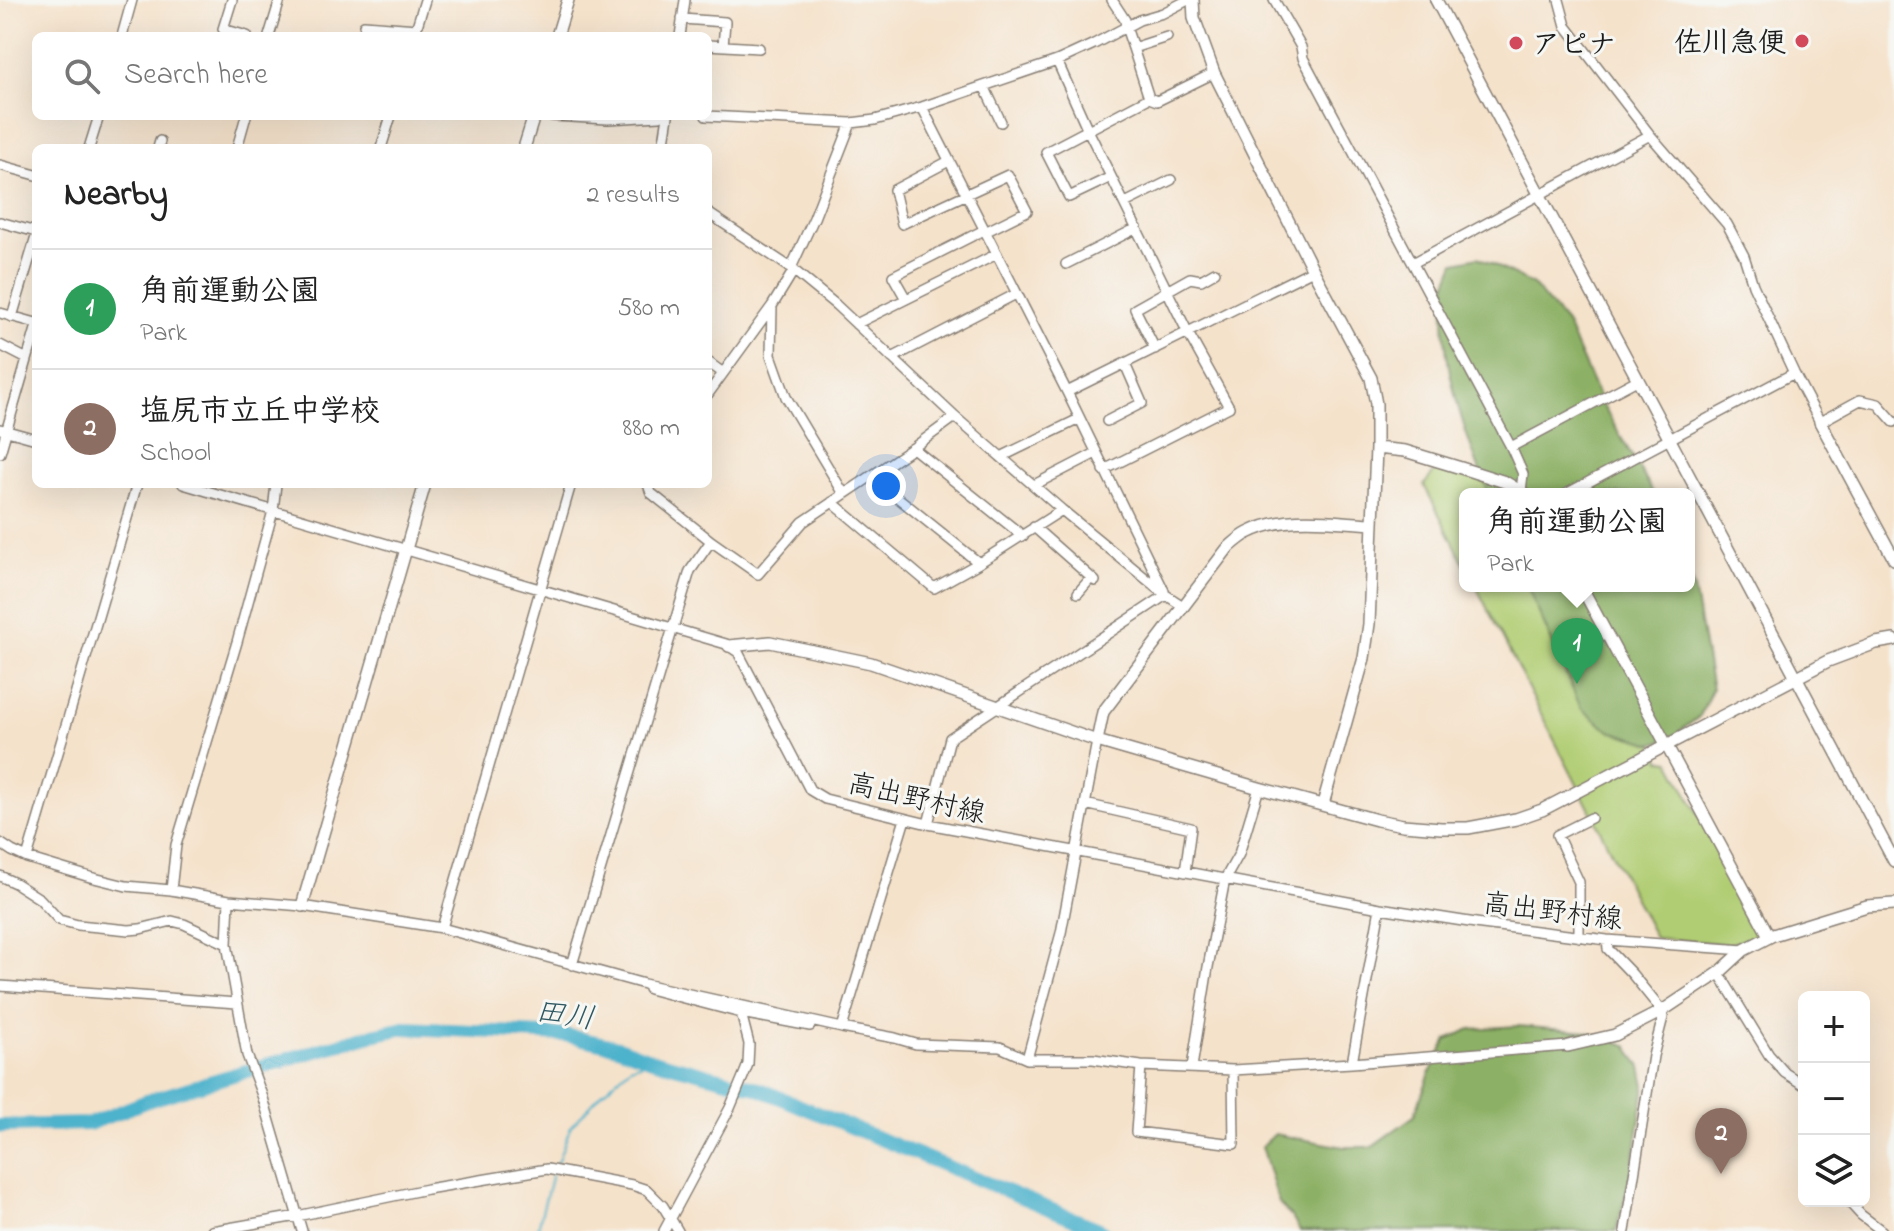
<!DOCTYPE html>
<html lang="en">
<head>
<meta charset="utf-8">
<style>
	:root { --surface:#fff; --page:#f2f2f2; --text:#222; --muted:#767676; --line:#e0e0e0; --accent:#0f766e }
	body { margin:0; font-family:"Indie Flower","Klee One",sans-serif; background:var(--page); color:var(--text) }
	.controls { position:absolute; right:24px; bottom:24px; display:grid; overflow:hidden; border-radius:12px; box-shadow:0 8px 32px #0002 }
	.controls button { width:72px; height:72px; display:grid; place-items:center; padding:0; border:0; border-bottom:2px solid var(--line); background:var(--surface); color:var(--text); font:40px sans-serif }
	.you { position:absolute; left:886px; top:486px; width:28px; height:28px; margin:-20px; border:6px solid #fff; border-radius:50%; background:#1a73e8; box-shadow:0 0 0 12px #1a73e833 }
	.badge { display:grid; place-items:center; width:52px; height:52px; border-radius:50%; background:var(--accent); color:#fff; font-size:26px; font-weight:700 }
	.pin { position:absolute; translate:-50% -66px; filter:drop-shadow(0 2px 4px #0008) }
	.pin::after { content:''; position:absolute; top:42px; width:28px; height:24px; background:inherit; clip-path:polygon(0 0,100% 0,50% 100%) }
	.popup { position:absolute; left:1459px; top:488px; width:236px; height:104px; box-sizing:border-box; display:grid; place-content:center; border-radius:12px; background:var(--surface); filter:drop-shadow(0 2px 6px #0005); font-size:26px; white-space:nowrap; color:var(--muted) }
	.popup b { font-size:30px; color:var(--text) }
	.popup::after { content:''; position:absolute; left:50%; top:100%; margin-left:-16px; border:16px solid transparent; border-top-color:var(--surface) }
	.list { margin:0; padding:0; list-style:none }
	h2 { display:flex; justify-content:space-between; align-items:center; height:104px; margin:0; padding:0 32px; font-size:34px }
	h2 small { font-size:26px; font-weight:400; color:var(--muted) }
	.list li { display:grid; grid-template-columns:52px 1fr auto; gap:24px; align-items:center; box-sizing:border-box; height:120px; padding:0 32px; border-top:2px solid var(--line) }
	.list b { display:block; font-size:30px; white-space:nowrap }
	.list p { margin:0; font-size:26px; white-space:nowrap; color:var(--muted) }
	.list em { font-size:26px; font-style:normal; color:var(--muted) }
	.icon { flex:none; width:44px; height:44px; fill:none; stroke:currentColor; stroke-width:2; stroke-linecap:round; stroke-linejoin:round }
	.map { position:relative; flex:none; width:1894px; height:1231px; overflow:hidden }
	.search { position:absolute; background:var(--surface); box-shadow:0 8px 32px #0002; left:32px; top:32px; width:680px; height:88px; display:flex; align-items:center; gap:20px; box-sizing:border-box; padding:0 28px; border-radius:12px; color:var(--muted); font-size:30px }
	.panel { position:absolute; background:var(--surface); box-shadow:0 8px 32px #0002; left:32px; top:144px; width:680px; height:344px; border-radius:12px }
	.map>svg:first-child { display:block }
	.green { fill:#b1cd73; stroke:#667448; stroke-width:2 }
	.forest { fill:#8cb065; stroke:#546640; stroke-width:2 }
	.lines { fill:none; stroke-linecap:round; stroke-linejoin:round }
	.stream { stroke:#4db2cc; stroke-width:2 }
	.river { stroke:#4db2cc; stroke-width:14 }
	.minor-casing { stroke:#887f74; stroke-width:12 }
	.tertiary-casing { stroke:#887f74; stroke-width:14 }
	.minor { stroke:#fff; stroke-width:9 }
	.tertiary { stroke:#fff; stroke-width:11 }
	.poi-dot { fill:#d1495b; stroke:#f6f6f2; stroke-width:3 }
	.labels { text-anchor:middle; stroke-width:6; stroke-linejoin:round; paint-order:stroke }
	.poi-label { font-size:28px; font-weight:bold; fill:#1c1c1c; stroke:#f6f6f2; text-anchor:end }
	.street-label { font-size:28px; fill:#1c1c1c; stroke:#f6f6f2 }
	.water-label { font-size:30px; font-style:italic; fill:#305862; stroke:#f6f6f2 }
</style>
</head>
<body>
<div class="map">
<svg width="1894" height="1231" viewBox="0 0 1894 1231">
	<rect width="100%" height="100%" fill="#f6f6f2"/>
	<filter id="ink" filterUnits="userSpaceOnUse"><feTurbulence type="fractalNoise" baseFrequency=".0125" numOctaves="2"/><feDisplacementMap in="SourceGraphic" scale="16" xChannelSelector="R" yChannelSelector="G"/><feConvolveMatrix kernelMatrix="1 2 1 2 8 2 1 2 1" color-interpolation-filters="sRGB"/></filter>
	<filter id="wash" filterUnits="userSpaceOnUse"><feTurbulence type="fractalNoise" baseFrequency=".006" numOctaves="4" result="noise"/><feDisplacementMap in="SourceGraphic" scale="32" xChannelSelector="R" yChannelSelector="G"/><feGaussianBlur stdDeviation="1.8" result="paint"/><feColorMatrix in="noise" values="0 0 0 0 0 0 0 0 0 0 0 0 0 0 0 0 0 1.4 0 .05"/><feComposite in="paint" operator="in"/></filter>
	<g filter="url(#wash)">
		<rect width="100%" height="100%" fill="#f5e2cb"/>
		<!-- green -->
		<path class="green" d="M1438,467L1474,477L1516,494H1465V565L1424,485Z
			M1476,586H1575L1655,743L1653,744L1661,760L1670,761L1753,917L1758,936L1729,944L1655,938Z"/>
		<!-- forest -->
		<path class="forest" d="M1478,257L1532,284L1566,323L1602,404L1654,494H1489C1464,432 1438,359 1445,291C1446,282 1452,271 1455,262Z
			M1689,577L1694,589L1712,689L1700,716L1672,737L1653,744L1610,731L1581,708L1527,586H1689Z
			M1518,1026L1587,1032L1627,1045L1641,1067L1645,1085L1632,1171L1616,1231H1300L1291,1216L1279,1203L1262,1146L1275,1134L1344,1147H1371L1414,1116L1430,1073L1447,1040L1470,1029Z"/>
		<g class="lines">
			<!-- stream -->
			<path class="stream" d="M555,1168L571,1126L603,1092L630,1067L652,1060
				M537,1231L552,1174"/>
			<!-- river -->
			<path class="river" d="M0,1126L89,1124L147,1101L236,1074L368,1036L404,1028L565,1035L618,1047L652,1060L754,1087L1103,1231"/>
		</g>
	</g>
	<g filter="url(#ink)">
		<g class="lines">
			<defs>
				<path id="minor" d="M232,0L223,29L247,36
					M1274,0L1301,47L1303,58L1511,447L1523,474L1521,491
					M1559,0L1566,26L1650,135L1727,224L1744,256L1753,285L1794,373L1820,422L1860,400L1878,404L1894,422
					M682,19L725,22L723,46
					M364,25L417,29
					M122,36L132,0
					M269,36L280,0
					M414,36L425,0
					M680,36L685,0
					M1167,37L1133,48L1126,27L1139,20L1163,13L1188,0
					M708,45L759,48
					M1133,48L1149,98
					M1057,61L1088,130L1188,333L1229,407L1104,470
					M984,86L1001,122
					M922,107L1067,392L1164,591
					M552,116L608,119L660,116
					M706,116L851,123L875,120L922,107L1057,61L1094,44L1126,27L1125,20L1112,0
					M89,148L99,116
					M158,148L160,141
					M237,148L246,116
					M381,148L391,116
					M663,148L668,116
					M949,161L894,190L902,224L1008,175L1027,211L985,232
					M0,165L36,175
					M1111,177L1069,197L1046,152L1149,98L1157,101L1214,73
					M1125,203L1171,180
					M708,213L791,268L836,305L955,417L1062,510L1166,595L1183,606
					M0,222L36,232
					M1413,263L1650,135
					M1066,264L1137,228
					M791,268L814,218L851,123
					M906,299L893,276L984,230
					M772,306L771,355L786,397L844,494
					M0,313L36,323
					M12,317L36,237
					M856,324L997,254
					M0,345L27,359
					M1155,349L1135,309L1190,278L1201,280L1215,272
					M892,358L1016,294
					M708,362L723,373
					M1067,392L1313,270
					M708,394L772,306L794,270
					M1107,421L1142,403L1125,364
					M0,429L36,439
					M1511,447L1637,380
					M913,448L1023,536
					M0,453L36,329
					M1001,457L1079,419
					M871,476L979,563
					M183,484L726,644L738,652L810,790L825,799L928,824L1380,908L1482,924L1607,940L1744,950
					M648,484L651,493L711,541L758,574L803,522L913,448L955,417
					M1034,485L1096,453
					M1566,494L1794,373
					M832,502L934,588L979,563L1062,510
					M1034,527L1095,581
					M1078,593L1091,578
					M1085,804L1191,828L1185,872
					M928,824L950,738L1166,595
					M0,843L12,851L27,858L90,877L126,886L171,890L229,900L302,906L442,928L644,984L842,1028L895,1038L916,1044L1000,1047L1027,1059H1093L1141,1066L1233,1070L1352,1063L1568,1046
					M27,858L137,484
					M0,876L15,883L40,899L59,920L78,925L129,930L140,929L172,921L184,924L227,944
					M171,890L176,845L237,642L273,511L276,484
					M229,900L227,944L247,1055L263,1098L302,1231
					M442,928L571,484
					M1579,937V882L1557,835L1591,818
					M1607,940L1608,949L1632,974L1662,1011L1663,1017L1653,1056L1625,1231
					M572,965L690,571L711,541
					M1719,973L1769,1055L1785,1073L1804,1085
					M0,986L237,1003
					M649,989L741,1013L810,1026
					M842,1028L905,819
					M1027,1059L1061,933L1097,741
					M1352,1063L1380,908
					M1141,1066L1136,1132L1234,1144L1233,1070
					M1192,1067L1208,967L1225,879L1239,854L1259,788
					M1848,1201L1861,1215L1882,1231
					M212,1231L297,1216L427,1189L547,1169L632,1185L647,1190L663,1206L678,1231
					M664,1231L730,1108L745,1072L748,1064L749,1044L741,1013"/>
				<path id="tertiary" d="M1193,0L1194,18L1214,73L1313,270L1371,378L1376,404V448L1405,451L1461,468L1505,482L1525,494
					M1436,0L1894,861
					M557,36L568,0
					M524,148L534,116
					M1820,422L1894,559
					M1581,586L1769,936
					M729,646L770,642L871,663L1097,741L1259,788L1377,820L1403,825L1441,828H1468L1516,819L1542,810L1828,661L1876,643L1894,640
					M1097,741L1103,712L1227,549C1234,543 1240,537 1248,533C1286,513 1332,522 1373,524
					M1323,804L1364,658L1369,624L1376,448
					M302,906L425,484
					M1568,1046L1615,1035L1662,1011L1719,973L1744,950L1773,935L1867,906L1894,904"/>
			</defs>
			<!-- minor casing -->
			<use href="#minor" class="minor-casing"/>
			<!-- tertiary casing -->
			<use href="#tertiary" class="tertiary-casing"/>
			<!-- minor -->
			<use href="#minor" class="minor"/>
			<!-- tertiary -->
			<use href="#tertiary" class="tertiary"/>
		</g>
	</g>
	<!-- markers -->
	<g class="poi-dot">
		<circle cx="1802" cy="41" r="8"/>
		<circle cx="1516" cy="43" r="8"/>
	</g>
	<g class="labels">
		<!-- poi labels -->
		<g class="poi-label">
			<text x="1786" y="51">佐川急便</text>
			<text x="1532" y="53" text-anchor="start">アピナ</text>
		</g>
		<!-- street labels -->
		<g class="street-label">
			<text transform="translate(917 797) rotate(13)" y="10">高出野村線</text>
			<text transform="translate(1553 910) rotate(7)" y="10">高出野村線</text>
		</g>
		<!-- water labels -->
		<g class="water-label">
			<text transform="translate(565 1014) rotate(8)" y="10">田川</text>
		</g>
	</g>
</svg>
<div class="controls">
<button>+</button>
<button>−</button>
<button><svg class="icon" aria-label="layers" viewBox="0 0 24 24"><path d="M12 4l9 5-9 5-9-5zM3 14l9 5 9-5"/></svg></button>
</div>
<div class="you"></div>
<div class="pin badge" style="left:1577px;top:684px;background:#2e9e5b">1</div>
<div class="popup"><b>角前運動公園</b>Park</div>
<div class="pin badge" style="left:1721px;top:1174px;background:#8d6e63">2</div>
<div class="search"><svg class="icon" aria-label="search" viewBox="0 0 24 24"><circle cx="10" cy="10" r="6"/><path d="M15 15l6 6"/></svg>Search here</div>
<section class="panel">
<h2>Nearby<small>2 results</small></h2>
<ul class="list">
<li><span class="badge" style="background:#2e9e5b">1</span><div><b>角前運動公園</b><p>Park</p></div><em>580 m</em></li>
<li><span class="badge" style="background:#8d6e63">2</span><div><b>塩尻市立丘中学校</b><p>School</p></div><em>880 m</em></li>
</ul>
</section>
</div>
</body>
</html>
